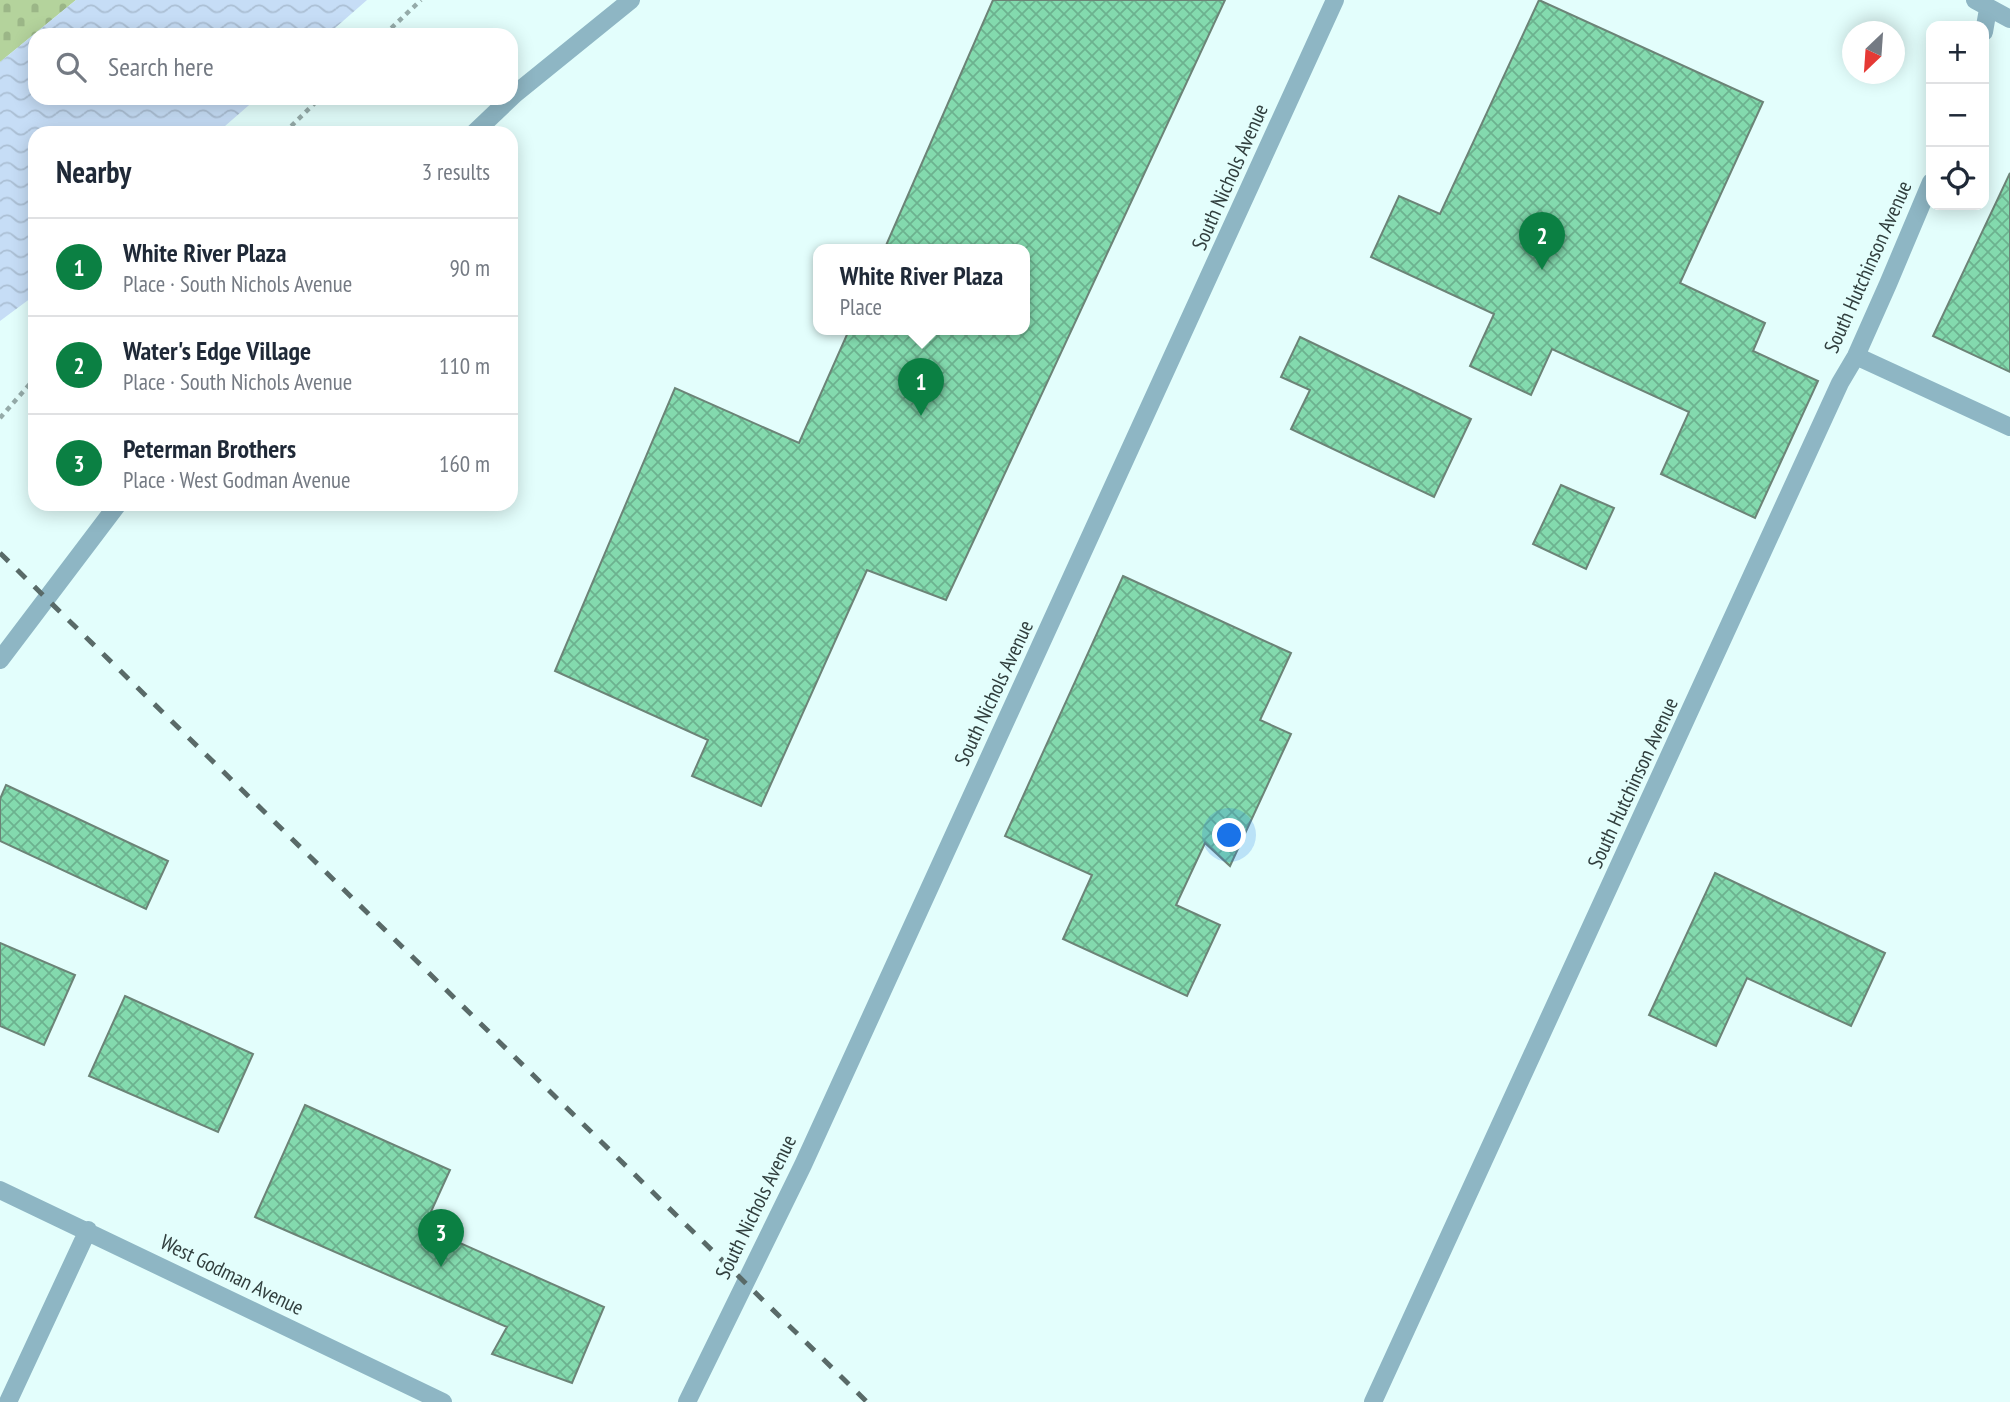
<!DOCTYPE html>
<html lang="en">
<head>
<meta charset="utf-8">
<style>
	:root { --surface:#fff; --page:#f6f6f7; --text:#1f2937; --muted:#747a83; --line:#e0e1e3; --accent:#0b8043 }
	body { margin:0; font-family:"PT Sans Narrow",sans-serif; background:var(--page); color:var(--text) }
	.controls { position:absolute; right:21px; top:21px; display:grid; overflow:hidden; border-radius:14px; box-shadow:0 4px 18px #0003 }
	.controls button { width:63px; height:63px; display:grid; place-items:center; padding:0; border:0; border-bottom:2px solid var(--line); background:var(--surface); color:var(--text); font:35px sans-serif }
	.compass { position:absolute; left:1842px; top:21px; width:63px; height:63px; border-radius:50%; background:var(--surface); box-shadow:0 4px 18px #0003; rotate:205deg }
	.you { position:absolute; left:1230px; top:836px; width:24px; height:24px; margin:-18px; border:5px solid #fff; border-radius:50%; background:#1a73e8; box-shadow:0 0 0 10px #1a73e833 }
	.badge { display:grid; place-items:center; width:46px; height:46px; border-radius:50%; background:var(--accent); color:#fff; font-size:23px; font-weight:700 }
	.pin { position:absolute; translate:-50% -58px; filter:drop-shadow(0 2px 4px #0008) }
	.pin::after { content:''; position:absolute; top:37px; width:24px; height:21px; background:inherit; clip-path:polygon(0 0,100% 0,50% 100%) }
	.popup { position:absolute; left:813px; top:244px; width:217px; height:91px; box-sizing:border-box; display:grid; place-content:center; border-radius:14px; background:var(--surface); filter:drop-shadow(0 2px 5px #0005); font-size:23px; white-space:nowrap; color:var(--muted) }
	.popup b { font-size:26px; color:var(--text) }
	.popup::after { content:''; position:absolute; left:50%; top:100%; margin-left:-14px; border:14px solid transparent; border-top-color:var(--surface) }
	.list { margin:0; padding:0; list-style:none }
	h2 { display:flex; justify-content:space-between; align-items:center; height:91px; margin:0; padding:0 28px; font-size:30px }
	h2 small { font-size:23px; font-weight:400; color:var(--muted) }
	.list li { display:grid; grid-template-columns:46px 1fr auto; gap:21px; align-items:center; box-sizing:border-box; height:98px; padding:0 28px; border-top:2px solid var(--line) }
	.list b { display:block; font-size:26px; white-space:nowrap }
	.list p { margin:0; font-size:23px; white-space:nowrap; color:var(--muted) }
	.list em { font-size:23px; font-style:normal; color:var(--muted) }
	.icon { flex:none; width:38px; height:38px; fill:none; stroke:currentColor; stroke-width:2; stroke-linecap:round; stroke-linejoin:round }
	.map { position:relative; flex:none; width:2010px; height:1402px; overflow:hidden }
	.search { position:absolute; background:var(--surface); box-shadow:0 4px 18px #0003; left:28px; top:28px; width:490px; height:77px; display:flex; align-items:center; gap:18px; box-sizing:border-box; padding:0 24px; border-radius:21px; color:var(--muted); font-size:26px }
	.panel { position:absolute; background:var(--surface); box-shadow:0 4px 18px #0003; left:28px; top:126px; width:490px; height:385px; border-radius:21px }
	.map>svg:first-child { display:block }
	.cemetery { fill:url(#cemetery-stones) }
	.water { fill:url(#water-waves) }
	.building { fill:url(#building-cross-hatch); stroke:#6c8477; stroke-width:2 }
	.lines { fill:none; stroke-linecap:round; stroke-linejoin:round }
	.path { stroke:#95aba9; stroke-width:4.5; stroke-dasharray:5 5; stroke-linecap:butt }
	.minor { stroke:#8eb6c4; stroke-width:18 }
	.rail { stroke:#596a68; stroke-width:5; stroke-dasharray:12 12; stroke-linecap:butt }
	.labels { text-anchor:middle; stroke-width:6; stroke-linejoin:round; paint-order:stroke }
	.street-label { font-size:21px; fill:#313f3e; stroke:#e3fefc }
</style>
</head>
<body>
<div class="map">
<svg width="2010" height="1402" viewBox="0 0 2010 1402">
	<defs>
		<pattern id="cemetery-stones" width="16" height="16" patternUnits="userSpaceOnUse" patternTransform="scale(1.75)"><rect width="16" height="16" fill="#b4d39c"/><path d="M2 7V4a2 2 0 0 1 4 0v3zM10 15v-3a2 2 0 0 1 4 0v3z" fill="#9bb687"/></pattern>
		<pattern id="water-waves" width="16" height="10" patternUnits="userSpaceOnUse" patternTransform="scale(1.75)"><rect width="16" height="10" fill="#c6ddf6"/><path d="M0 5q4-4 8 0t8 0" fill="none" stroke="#abbfd4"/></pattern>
		<pattern id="building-cross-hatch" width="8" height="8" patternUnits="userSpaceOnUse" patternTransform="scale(1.75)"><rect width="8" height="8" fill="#83daae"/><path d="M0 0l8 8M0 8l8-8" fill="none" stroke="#6cb28f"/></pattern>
	</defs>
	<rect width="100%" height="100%" fill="#e3fefc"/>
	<!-- cemetery -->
	<path class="cemetery" d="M0,0H76L0,62Z"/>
	<!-- water -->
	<path class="water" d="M76,0H367L327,35H35V98H257L217,133H35V295L0,321V62Z"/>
	<!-- building -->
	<path class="building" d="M993,0H1225L946,600L867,570L761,806L692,776L708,740L555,671L675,388L799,443L849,330H1024V250H884Z
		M1539,0L1763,102L1680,283L1765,323L1753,351L1818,381L1755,518L1661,474L1689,412L1552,349L1531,395L1470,366L1494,314L1371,257L1399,196L1440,214Z
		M2010,173V372L1933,336Z
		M1300,337L1471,419L1434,497L1291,429L1310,390L1281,377Z
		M1561,485L1614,508L1586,569L1533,544Z
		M1123,576L1291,653L1260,720L1291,734L1230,866L1205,843L1176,905L1220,925L1187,996L1063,939L1092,875L1005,836Z
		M6,785L168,861L146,909L0,841V799Z
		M1715,873L1885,953L1851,1026L1747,978L1716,1046L1649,1015Z
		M0,943L75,975L44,1045L0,1026Z
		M125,996L253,1054L218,1132L89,1076Z
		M305,1105L450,1170L424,1227L604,1307L572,1383L492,1354L507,1327L255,1217Z"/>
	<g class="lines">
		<!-- path -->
		<path class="path" d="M384,35L421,0
			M284,133L320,98
			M0,418L35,378"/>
		<!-- minor -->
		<path class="minor" d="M1975,0L2010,19
			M1984,32L1988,9
			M474,133L515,94L631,0
			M1856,356L2010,427
			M0,660L118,504
			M0,1190L443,1402
			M8,1402L88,1230
			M687,1402L803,1165L1335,0
			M1373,1402L1840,383L1856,356L1888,284L1931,182"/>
		<!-- rail -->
		<path class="rail" d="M0,553L867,1402"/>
	</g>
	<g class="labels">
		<!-- street labels -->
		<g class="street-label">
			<text transform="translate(1230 177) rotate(-66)" y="7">South Nichols Avenue</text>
			<text transform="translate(1868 267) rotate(-66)" y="7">South Hutchinson Avenue</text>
			<text transform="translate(994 693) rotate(-65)" y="7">South Nichols Avenue</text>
			<text transform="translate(1633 783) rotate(-65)" y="7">South Hutchinson Avenue</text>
			<text transform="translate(756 1207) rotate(-64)" y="7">South Nichols Avenue</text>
			<text transform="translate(232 1275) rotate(26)" y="7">West Godman Avenue</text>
		</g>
	</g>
</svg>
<div class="controls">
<button>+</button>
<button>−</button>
<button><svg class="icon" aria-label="locate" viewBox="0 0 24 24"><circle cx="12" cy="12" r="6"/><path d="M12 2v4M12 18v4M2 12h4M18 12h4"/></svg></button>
</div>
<svg class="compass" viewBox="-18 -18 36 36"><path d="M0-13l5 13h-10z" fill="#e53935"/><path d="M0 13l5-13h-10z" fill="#747a83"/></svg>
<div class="you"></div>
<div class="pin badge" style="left:921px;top:416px">1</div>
<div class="popup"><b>White River Plaza</b>Place</div>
<div class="pin badge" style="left:1542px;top:270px">2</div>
<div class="pin badge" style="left:441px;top:1267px">3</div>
<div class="search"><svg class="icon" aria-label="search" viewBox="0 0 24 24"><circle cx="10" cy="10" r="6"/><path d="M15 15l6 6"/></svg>Search here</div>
<section class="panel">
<h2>Nearby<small>3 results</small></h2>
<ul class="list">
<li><span class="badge">1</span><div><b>White River Plaza</b><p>Place · South Nichols Avenue</p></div><em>90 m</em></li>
<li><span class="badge">2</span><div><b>Water's Edge Village</b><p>Place · South Nichols Avenue</p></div><em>110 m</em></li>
<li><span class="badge">3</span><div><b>Peterman Brothers</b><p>Place · West Godman Avenue</p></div><em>160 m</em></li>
</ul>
</section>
</div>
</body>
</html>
